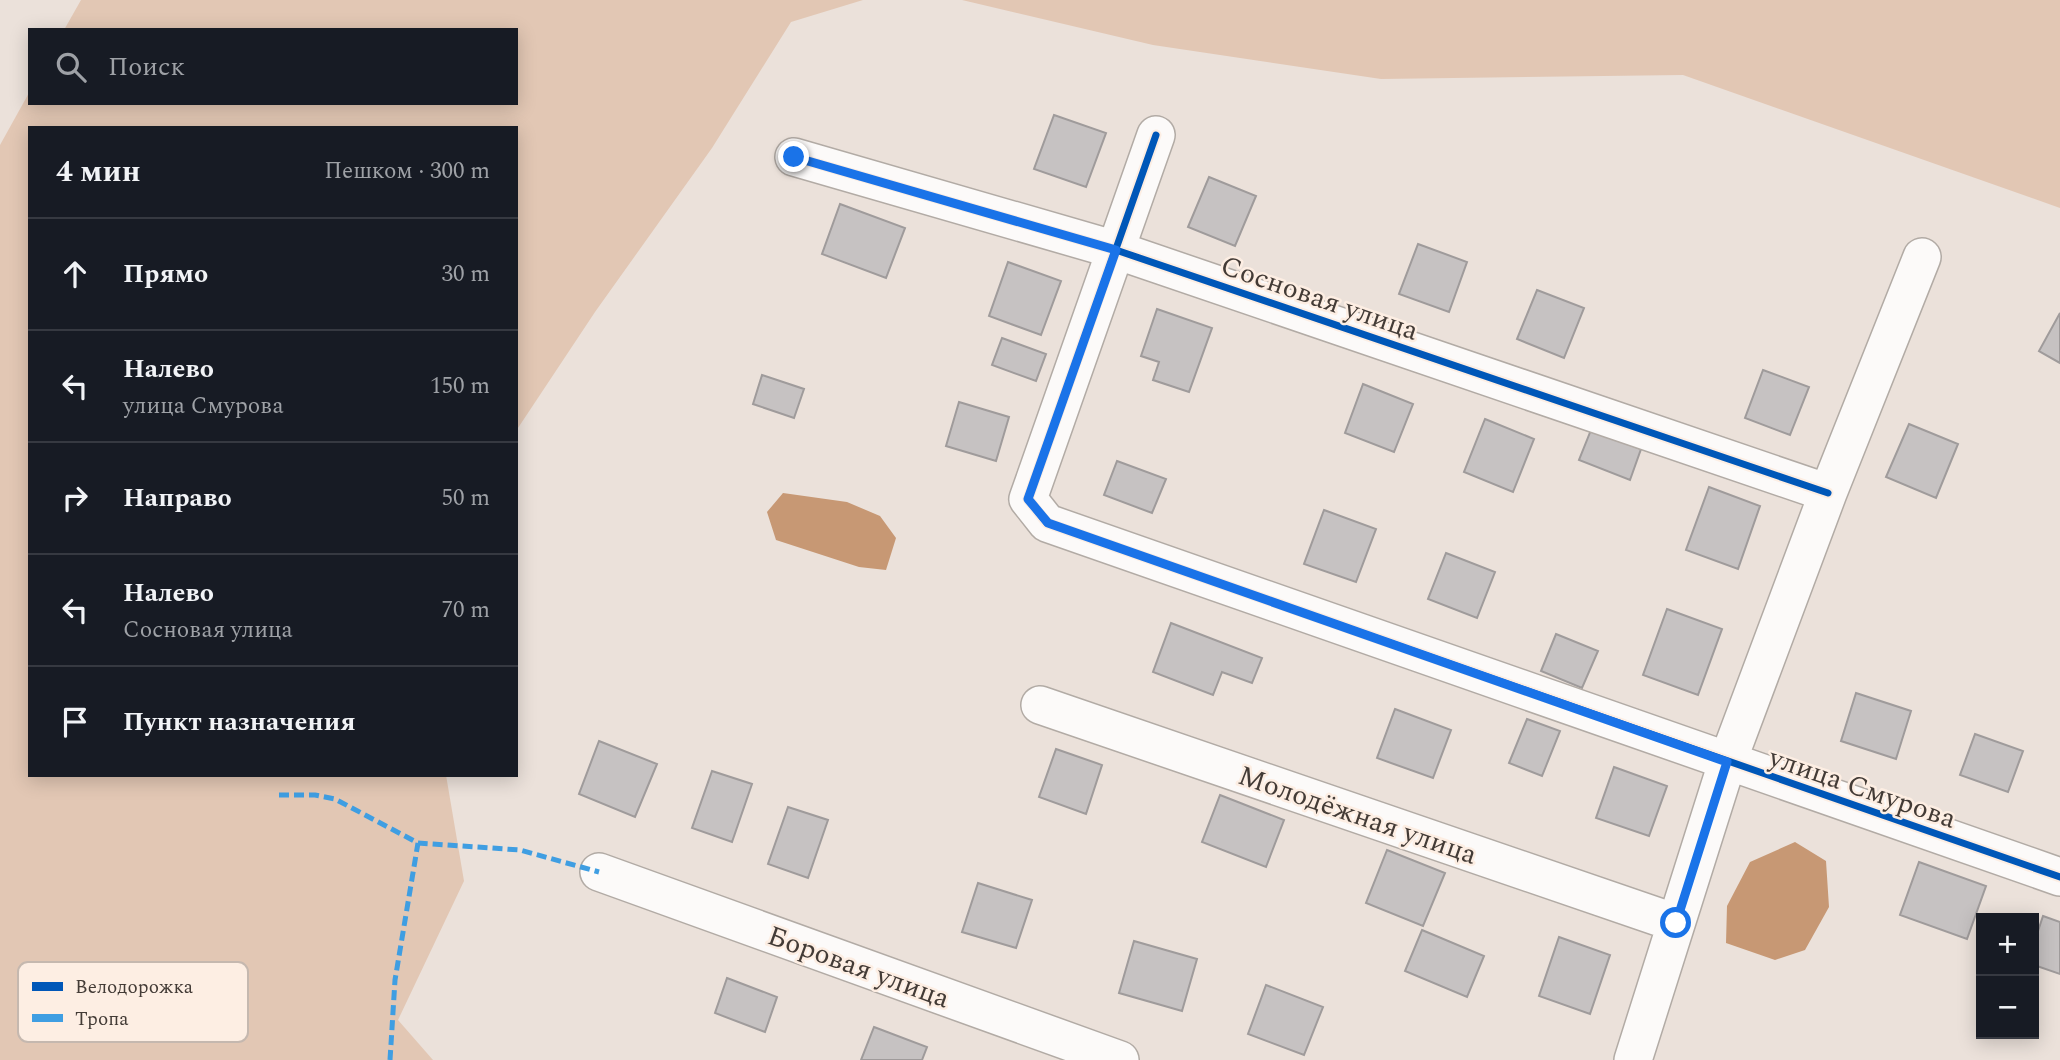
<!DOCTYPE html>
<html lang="ru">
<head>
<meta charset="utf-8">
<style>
	:root { --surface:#171b24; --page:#242831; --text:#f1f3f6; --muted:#9ea1a6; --line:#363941 }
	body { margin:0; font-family:Spectral,serif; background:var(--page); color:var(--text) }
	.controls { position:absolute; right:21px; bottom:21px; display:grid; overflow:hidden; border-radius:0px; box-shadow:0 4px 18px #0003 }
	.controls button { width:63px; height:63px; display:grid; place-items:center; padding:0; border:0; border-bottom:2px solid var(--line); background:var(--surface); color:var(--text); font:35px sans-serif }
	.stop { position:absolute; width:21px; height:21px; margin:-16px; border:5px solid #1a73e8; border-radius:50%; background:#fff }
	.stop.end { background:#1a73e8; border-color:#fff; box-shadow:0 2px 7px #0008 }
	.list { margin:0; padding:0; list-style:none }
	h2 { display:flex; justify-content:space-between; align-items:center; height:91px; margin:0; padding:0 28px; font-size:30px }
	h2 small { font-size:23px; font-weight:400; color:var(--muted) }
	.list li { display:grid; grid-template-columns:46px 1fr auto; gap:21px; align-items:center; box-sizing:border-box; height:112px; padding:0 28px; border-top:2px solid var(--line) }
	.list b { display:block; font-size:26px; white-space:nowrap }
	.list p { margin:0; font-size:23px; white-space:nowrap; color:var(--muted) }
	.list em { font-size:23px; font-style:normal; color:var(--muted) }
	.icon { flex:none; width:38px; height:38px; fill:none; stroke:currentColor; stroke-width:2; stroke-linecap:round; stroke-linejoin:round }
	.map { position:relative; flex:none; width:2060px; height:1060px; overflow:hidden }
	.search { position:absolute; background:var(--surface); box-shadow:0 4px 18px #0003; left:28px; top:28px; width:490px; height:77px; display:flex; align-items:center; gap:18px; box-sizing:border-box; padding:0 24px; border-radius:0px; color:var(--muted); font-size:26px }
	.panel { position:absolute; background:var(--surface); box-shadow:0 4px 18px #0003; left:28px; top:126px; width:490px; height:651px; border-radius:0px }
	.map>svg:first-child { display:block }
	.green { fill:#e2c7b4 }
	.water { fill:#c79874 }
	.building { fill:#c6c2c2; stroke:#9f9b9b; stroke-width:2 }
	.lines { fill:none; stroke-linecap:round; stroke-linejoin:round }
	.street-casing { stroke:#b2aba5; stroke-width:40 }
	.street { stroke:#fcfaf9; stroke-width:37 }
	.quiet { stroke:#3f9ee2; stroke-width:5; stroke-dasharray:10 5; stroke-linecap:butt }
	.cycleway-casing { stroke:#fdeee3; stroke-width:11 }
	.cycleway { stroke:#0057b8; stroke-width:7 }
	.route { stroke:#1a73e8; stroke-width:9 }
	.labels { text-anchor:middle; stroke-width:5; stroke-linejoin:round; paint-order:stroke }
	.street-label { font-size:28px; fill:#433b36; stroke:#fdeee3 }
	.key { fill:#fdeee3; stroke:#c5b8af; stroke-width:2 }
	.key-label { font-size:19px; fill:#433b36 }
</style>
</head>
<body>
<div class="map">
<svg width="2060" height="1060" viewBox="0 0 2060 1060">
	<rect width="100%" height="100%" fill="#ebe1da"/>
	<!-- green -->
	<path class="green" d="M81,0H863L791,22L712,148L595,312L516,431V128H30V775H446L464,881L398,1020L433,1060H0V145L30,91V103H516V30H64Z
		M962,0H2060V208L1683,75L1381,79L1153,45Z"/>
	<!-- water -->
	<path class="water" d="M783,493L847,502L880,516L896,538L886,570L859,567L776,540L767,512Z
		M1795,842L1826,861L1829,907L1805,950L1775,960L1726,943L1727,906L1750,862Z"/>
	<!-- building -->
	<path class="building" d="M1054,115L1106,133L1086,187L1034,169Z
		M1209,177L1256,196L1235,246L1188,227Z
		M840,204L905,228L886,278L822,254Z
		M1418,244L1467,262L1449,312L1399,294Z
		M1008,262L1061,281L1041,335L989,316Z
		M1537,290L1584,308L1564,358L1517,339Z
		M1157,309L1212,328L1189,392L1153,380L1159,362L1141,356Z
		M2060,313V363L2039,351Z
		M1002,338L1046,354L1036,381L992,365Z
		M1763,370L1809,387L1790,435L1745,418Z
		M762,375L804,389L794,418L753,404Z
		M1363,384L1413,404L1394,452L1345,433Z
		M959,402L1009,417L996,461L946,446Z
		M1485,419L1534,439L1513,492L1464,472Z
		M1909,424L1958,444L1936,498L1886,477Z
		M1591,430L1641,449L1630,480L1579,460Z
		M1117,461L1166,479L1152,513L1104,495Z
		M1709,487L1760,506L1738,569L1686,550Z
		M1324,510L1376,529L1356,582L1304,564Z
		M1446,553L1495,572L1477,618L1428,599Z
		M1667,609L1722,629L1698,695L1643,675Z
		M1171,623L1262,658L1252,683L1222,672L1213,695L1153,672Z
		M1556,634L1598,651L1582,688L1541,671Z
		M1856,693L1911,711L1896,759L1841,741Z
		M1395,709L1451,730L1433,778L1377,758Z
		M1527,719L1560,731L1542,776L1509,763Z
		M1975,734L2023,751L2008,792L1960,775Z
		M599,741L657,764L635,817L579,794Z
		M1056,749L1102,765L1086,814L1039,797Z
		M1614,767L1667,786L1649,836L1596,818Z
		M712,771L752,784L732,842L692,828Z
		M1220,795L1284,820L1266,867L1202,842Z
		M788,807L828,820L808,878L768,864Z
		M1387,850L1445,873L1423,926L1366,903Z
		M1919,862L1986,886L1967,939L1900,915Z
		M978,883L1032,900L1016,948L962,932Z
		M2043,916L2060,922V974L2034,965V943Z
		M1422,930L1484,956L1467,997L1405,971Z
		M1559,937L1610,955L1590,1014L1539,996Z
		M1134,941L1197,959L1182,1011L1119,993Z
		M727,978L777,997L765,1032L715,1013Z
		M1266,985L1323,1007L1304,1055L1248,1034Z
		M874,1027L927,1047L922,1060H861Z"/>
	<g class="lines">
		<defs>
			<path id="street" d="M1156,135L1028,499L1047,523L2060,877
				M794,157L1116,250L1828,493
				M1040,705L1676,923
				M599,872L1120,1060
				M1633,1060L1727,763L1828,493L1922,257"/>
		</defs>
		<!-- street casing -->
		<use href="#street" class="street-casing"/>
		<!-- street -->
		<use href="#street" class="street"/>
		<!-- quiet -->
		<path class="quiet" d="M279,795H315L335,799L418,843L520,850L599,872
			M390,1060L395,980L418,843"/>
		<defs>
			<path id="cycleway" d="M1156,135L1028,499L1047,523L2060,877
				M794,157L1116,250L1828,493"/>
		</defs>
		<!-- cycleway casing -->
		<use href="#cycleway" class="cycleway-casing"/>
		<!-- cycleway -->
		<use href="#cycleway" class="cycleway"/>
	</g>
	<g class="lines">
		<!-- route -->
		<path class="route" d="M794,157L1116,250L1028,499L1048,523L1727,762L1676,923"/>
	</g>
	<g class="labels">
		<!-- street labels -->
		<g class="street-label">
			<text transform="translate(1320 297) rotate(19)" y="10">Сосновая улица</text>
			<text transform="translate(1863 787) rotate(19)" y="10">улица Смурова</text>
			<text transform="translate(1358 814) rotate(19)" y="10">Молодёжная улица</text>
			<text transform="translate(859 966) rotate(20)" y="10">Боровая улица</text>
		</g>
	</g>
	<!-- legend -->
	<rect x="18" y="962" width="230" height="80" rx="10" class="key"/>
	<rect x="32" y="982" width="31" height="9" fill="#0057b8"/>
	<rect x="32" y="1014" width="31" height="8" fill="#3f9ee2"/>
	<g class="key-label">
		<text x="75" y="993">Велодорожка</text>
		<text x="75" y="1025">Тропа</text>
	</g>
</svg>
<div class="controls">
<button>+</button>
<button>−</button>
</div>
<div class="stop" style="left:1676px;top:923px"></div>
<div class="stop end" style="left:794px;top:157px"></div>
<div class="search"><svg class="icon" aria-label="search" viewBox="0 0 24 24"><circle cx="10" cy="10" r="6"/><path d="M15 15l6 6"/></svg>Поиск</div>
<section class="panel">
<h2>4 мин<small>Пешком · 300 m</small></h2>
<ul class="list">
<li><svg class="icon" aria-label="ahead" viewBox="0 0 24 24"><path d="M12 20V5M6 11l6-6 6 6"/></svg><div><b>Прямо</b></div><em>30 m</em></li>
<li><svg class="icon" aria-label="left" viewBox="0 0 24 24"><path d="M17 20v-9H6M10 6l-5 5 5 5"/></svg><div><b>Налево</b><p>улица Смурова</p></div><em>150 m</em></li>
<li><svg class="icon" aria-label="right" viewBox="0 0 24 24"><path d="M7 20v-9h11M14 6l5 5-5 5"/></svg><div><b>Направо</b></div><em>50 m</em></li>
<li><svg class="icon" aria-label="left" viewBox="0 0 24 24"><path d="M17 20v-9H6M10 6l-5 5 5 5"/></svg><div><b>Налево</b><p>Сосновая улица</p></div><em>70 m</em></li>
<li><svg class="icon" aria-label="arrive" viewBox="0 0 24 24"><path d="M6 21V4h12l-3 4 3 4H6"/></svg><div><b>Пункт назначения</b></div></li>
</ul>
</section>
</div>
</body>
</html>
